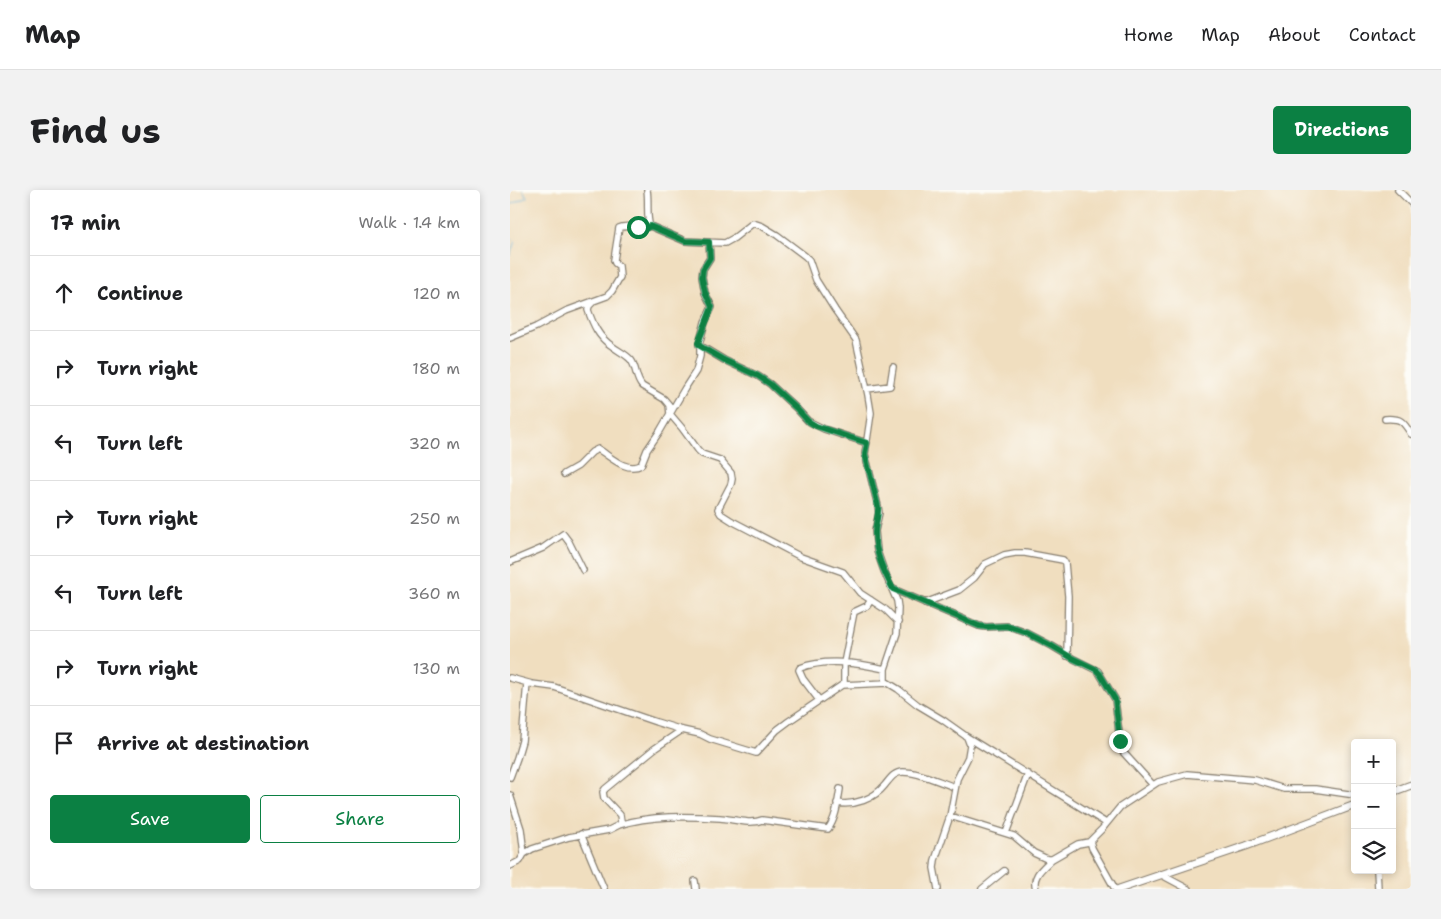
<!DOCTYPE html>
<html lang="en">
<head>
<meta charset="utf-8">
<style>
	:root { --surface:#fff; --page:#f2f2f2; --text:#202124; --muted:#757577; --line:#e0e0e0; --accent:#0b8043 }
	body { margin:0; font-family:"Shantell Sans",sans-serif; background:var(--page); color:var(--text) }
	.controls { position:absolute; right:15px; bottom:15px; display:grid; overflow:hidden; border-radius:5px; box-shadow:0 2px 8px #0003 }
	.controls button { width:45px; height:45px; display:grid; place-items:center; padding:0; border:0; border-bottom:1px solid var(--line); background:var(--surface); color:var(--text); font:25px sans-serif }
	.stop { position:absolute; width:15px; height:15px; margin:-11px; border:4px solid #0b8043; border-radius:50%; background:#fff }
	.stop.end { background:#0b8043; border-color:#fff; box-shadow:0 1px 5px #0008 }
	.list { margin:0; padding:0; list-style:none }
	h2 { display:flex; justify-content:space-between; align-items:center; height:65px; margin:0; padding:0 20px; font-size:21px }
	h2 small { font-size:16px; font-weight:400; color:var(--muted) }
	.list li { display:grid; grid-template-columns:32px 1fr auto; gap:15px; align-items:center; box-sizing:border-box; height:75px; padding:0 20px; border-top:1px solid var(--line) }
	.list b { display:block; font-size:19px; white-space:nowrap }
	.list em { font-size:16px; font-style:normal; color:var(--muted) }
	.actions { display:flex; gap:10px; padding:15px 20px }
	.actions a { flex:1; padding:11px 0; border:1px solid var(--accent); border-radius:5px; text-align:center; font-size:18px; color:var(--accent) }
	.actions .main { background:var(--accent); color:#fff }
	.icon { flex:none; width:28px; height:28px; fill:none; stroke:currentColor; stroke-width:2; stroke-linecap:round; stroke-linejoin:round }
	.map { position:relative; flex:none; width:901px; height:699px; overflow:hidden; border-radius:5px }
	header { display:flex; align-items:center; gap:30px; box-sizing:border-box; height:70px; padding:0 25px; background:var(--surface); border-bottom:1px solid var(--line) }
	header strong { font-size:24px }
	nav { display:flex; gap:28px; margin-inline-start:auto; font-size:18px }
	.intro { display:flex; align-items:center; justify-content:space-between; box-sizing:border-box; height:120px; padding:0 30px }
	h1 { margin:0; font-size:35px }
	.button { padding:12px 22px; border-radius:5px; background:var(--accent); color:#fff; font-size:18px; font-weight:700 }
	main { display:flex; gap:30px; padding:0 30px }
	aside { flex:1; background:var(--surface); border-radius:5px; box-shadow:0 2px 8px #0003 }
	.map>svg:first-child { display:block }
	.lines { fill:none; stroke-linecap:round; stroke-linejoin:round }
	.stream { stroke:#61b1dc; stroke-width:1 }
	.minor-casing { stroke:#867d6e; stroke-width:8 }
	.major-casing { stroke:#867d6e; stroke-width:9 }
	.minor { stroke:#fff; stroke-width:5.5 }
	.major { stroke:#fff; stroke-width:7 }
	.route { stroke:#0b8043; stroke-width:6 }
</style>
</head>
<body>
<header>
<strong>Map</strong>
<nav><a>Home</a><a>Map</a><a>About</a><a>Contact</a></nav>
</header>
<div class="intro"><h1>Find us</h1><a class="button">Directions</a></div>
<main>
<aside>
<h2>17 min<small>Walk · 1.4 km</small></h2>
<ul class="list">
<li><svg class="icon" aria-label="ahead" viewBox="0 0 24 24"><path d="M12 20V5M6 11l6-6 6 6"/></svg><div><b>Continue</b></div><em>120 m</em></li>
<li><svg class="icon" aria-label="right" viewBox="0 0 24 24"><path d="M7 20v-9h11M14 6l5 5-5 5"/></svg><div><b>Turn right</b></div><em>180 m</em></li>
<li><svg class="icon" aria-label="left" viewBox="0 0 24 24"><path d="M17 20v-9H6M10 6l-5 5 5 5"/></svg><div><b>Turn left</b></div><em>320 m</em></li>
<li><svg class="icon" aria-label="right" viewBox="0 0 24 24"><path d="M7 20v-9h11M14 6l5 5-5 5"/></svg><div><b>Turn right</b></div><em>250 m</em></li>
<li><svg class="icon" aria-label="left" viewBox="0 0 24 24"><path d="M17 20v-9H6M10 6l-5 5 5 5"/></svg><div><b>Turn left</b></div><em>360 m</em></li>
<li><svg class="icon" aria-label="right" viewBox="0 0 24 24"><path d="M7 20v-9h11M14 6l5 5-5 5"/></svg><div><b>Turn right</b></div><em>130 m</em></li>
<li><svg class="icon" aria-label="arrive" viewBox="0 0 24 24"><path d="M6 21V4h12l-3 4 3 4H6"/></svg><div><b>Arrive at destination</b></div></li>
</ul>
<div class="actions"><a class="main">Save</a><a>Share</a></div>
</aside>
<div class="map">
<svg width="901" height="699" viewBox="0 0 901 699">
	<rect width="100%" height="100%" fill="#fdfcf7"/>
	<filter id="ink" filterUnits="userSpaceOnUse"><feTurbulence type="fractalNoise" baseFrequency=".02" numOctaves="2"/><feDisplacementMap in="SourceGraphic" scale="10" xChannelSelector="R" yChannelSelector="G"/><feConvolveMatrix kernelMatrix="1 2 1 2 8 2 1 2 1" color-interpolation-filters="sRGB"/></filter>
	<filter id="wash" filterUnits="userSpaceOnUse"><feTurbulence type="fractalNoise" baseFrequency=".0096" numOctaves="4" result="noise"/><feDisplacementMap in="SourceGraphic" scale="20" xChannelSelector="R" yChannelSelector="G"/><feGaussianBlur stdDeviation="1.12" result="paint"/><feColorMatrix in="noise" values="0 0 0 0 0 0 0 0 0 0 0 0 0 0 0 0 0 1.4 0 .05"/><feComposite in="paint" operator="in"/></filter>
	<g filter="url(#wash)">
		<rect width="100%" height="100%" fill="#f0debf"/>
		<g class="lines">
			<!-- stream -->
			<path class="stream" d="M0,15L17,7L13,0
				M0,48L5,51L0,65"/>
		</g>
	</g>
	<g filter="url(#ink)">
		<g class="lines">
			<defs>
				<path id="minor" d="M137,0C139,11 136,28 140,36L175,51L215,53L224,48L243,33L252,36L267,45L295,66L299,70L306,90L325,120L346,150L358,205L361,223L355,264L368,316L369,323L365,341L367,361L374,381L387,411L388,418L387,443L375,479V491L388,499L408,515L433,530L457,547L460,555L458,567L447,589L440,626L425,670L424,678L428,699
					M888,0L901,13
					M199,52L200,68L193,79L192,87L195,103L202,117L195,132L189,155L214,170L248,186L260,194L286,218L298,231L314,239L357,253
					M83,112L79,116L78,120C83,134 88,147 102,156C108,161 116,164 121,170C127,178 125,188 132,196L154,209L159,215L160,224L172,238L188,260L192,264L210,270L221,283L222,289L221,294L208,319L211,324L222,331L291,367L333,382L350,403L376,420L388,432
					M0,148L26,137L56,121L97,106L102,101L110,87L109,76L105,73L104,70L109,38C118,33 130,41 140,36
					M357,199L380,196L383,177
					M875,229C891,228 893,231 901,244
					M54,284L68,276L82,262L88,259C100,266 116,283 131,275L137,260L150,241L175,198L186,181L190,166V156
					M0,372L33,358L53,344L59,352L73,380
					M383,399L469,436L476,437L497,436L517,443L542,456L562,468L588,481L605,509L610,551L612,561L643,595
					M415,413L449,400L464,388L475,374L494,365L505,363H515L553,370L555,373L558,406L557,466
					M0,488L22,494L44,497L146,532L172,540L190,544L200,549L246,563L267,540L279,531L332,495L377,493
					M334,494V473L344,422L357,416L361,410
					M309,510L293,489L289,480L290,478C317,468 347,473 375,479
					M457,547L596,633
					M0,587L7,568L12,551L17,493
					M0,605L11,639L14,664
					M327,613C344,616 364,609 375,595C380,589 384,582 393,582C410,582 429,592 445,597
					M440,626L504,646L524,663L537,669H542L568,654L579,652
					M109,635C141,625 177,626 210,628C223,629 240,635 252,630L318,639C326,629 328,611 330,599
					M496,643L518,584
					M71,644L94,699
					M0,676L10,671L14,664L22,659L59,647L99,640L109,635L111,632L110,625L94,608L93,602L95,599L144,559L172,540
					M867,680L868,699
					M650,684L678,699
					M185,691L186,699
					M472,699L494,681
					M526,699C521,686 534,677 542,669
					M605,699L582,658L580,651L592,639L610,617L648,592L677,584L745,590L774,599H805L845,605"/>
				<path id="major" d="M882,602L901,595
					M609,699L736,656L845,615"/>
			</defs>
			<!-- minor casing -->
			<use href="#minor" class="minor-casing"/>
			<!-- major casing -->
			<use href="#major" class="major-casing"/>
			<!-- minor -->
			<use href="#minor" class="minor"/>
			<!-- major -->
			<use href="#major" class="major"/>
		</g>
	</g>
	<g class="lines" filter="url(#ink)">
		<!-- route -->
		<path class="route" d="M128,37L137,38L140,36L175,51L199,52L200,68L193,79L192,87L195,102L202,117L188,153L190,156L214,170L248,186L260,194L286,218L298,231L306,236L357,253L355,264L368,316C369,326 365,334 365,343C365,363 374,382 383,399L469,436L476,437L497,436L517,443L542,456L562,468L585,479L590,484L605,509L610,551"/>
	</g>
</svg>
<div class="controls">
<button>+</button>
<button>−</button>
<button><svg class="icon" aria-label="layers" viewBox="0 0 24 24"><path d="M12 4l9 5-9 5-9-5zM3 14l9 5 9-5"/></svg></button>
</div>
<div class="stop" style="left:128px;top:37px"></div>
<div class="stop end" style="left:610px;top:551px"></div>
</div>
</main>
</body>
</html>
